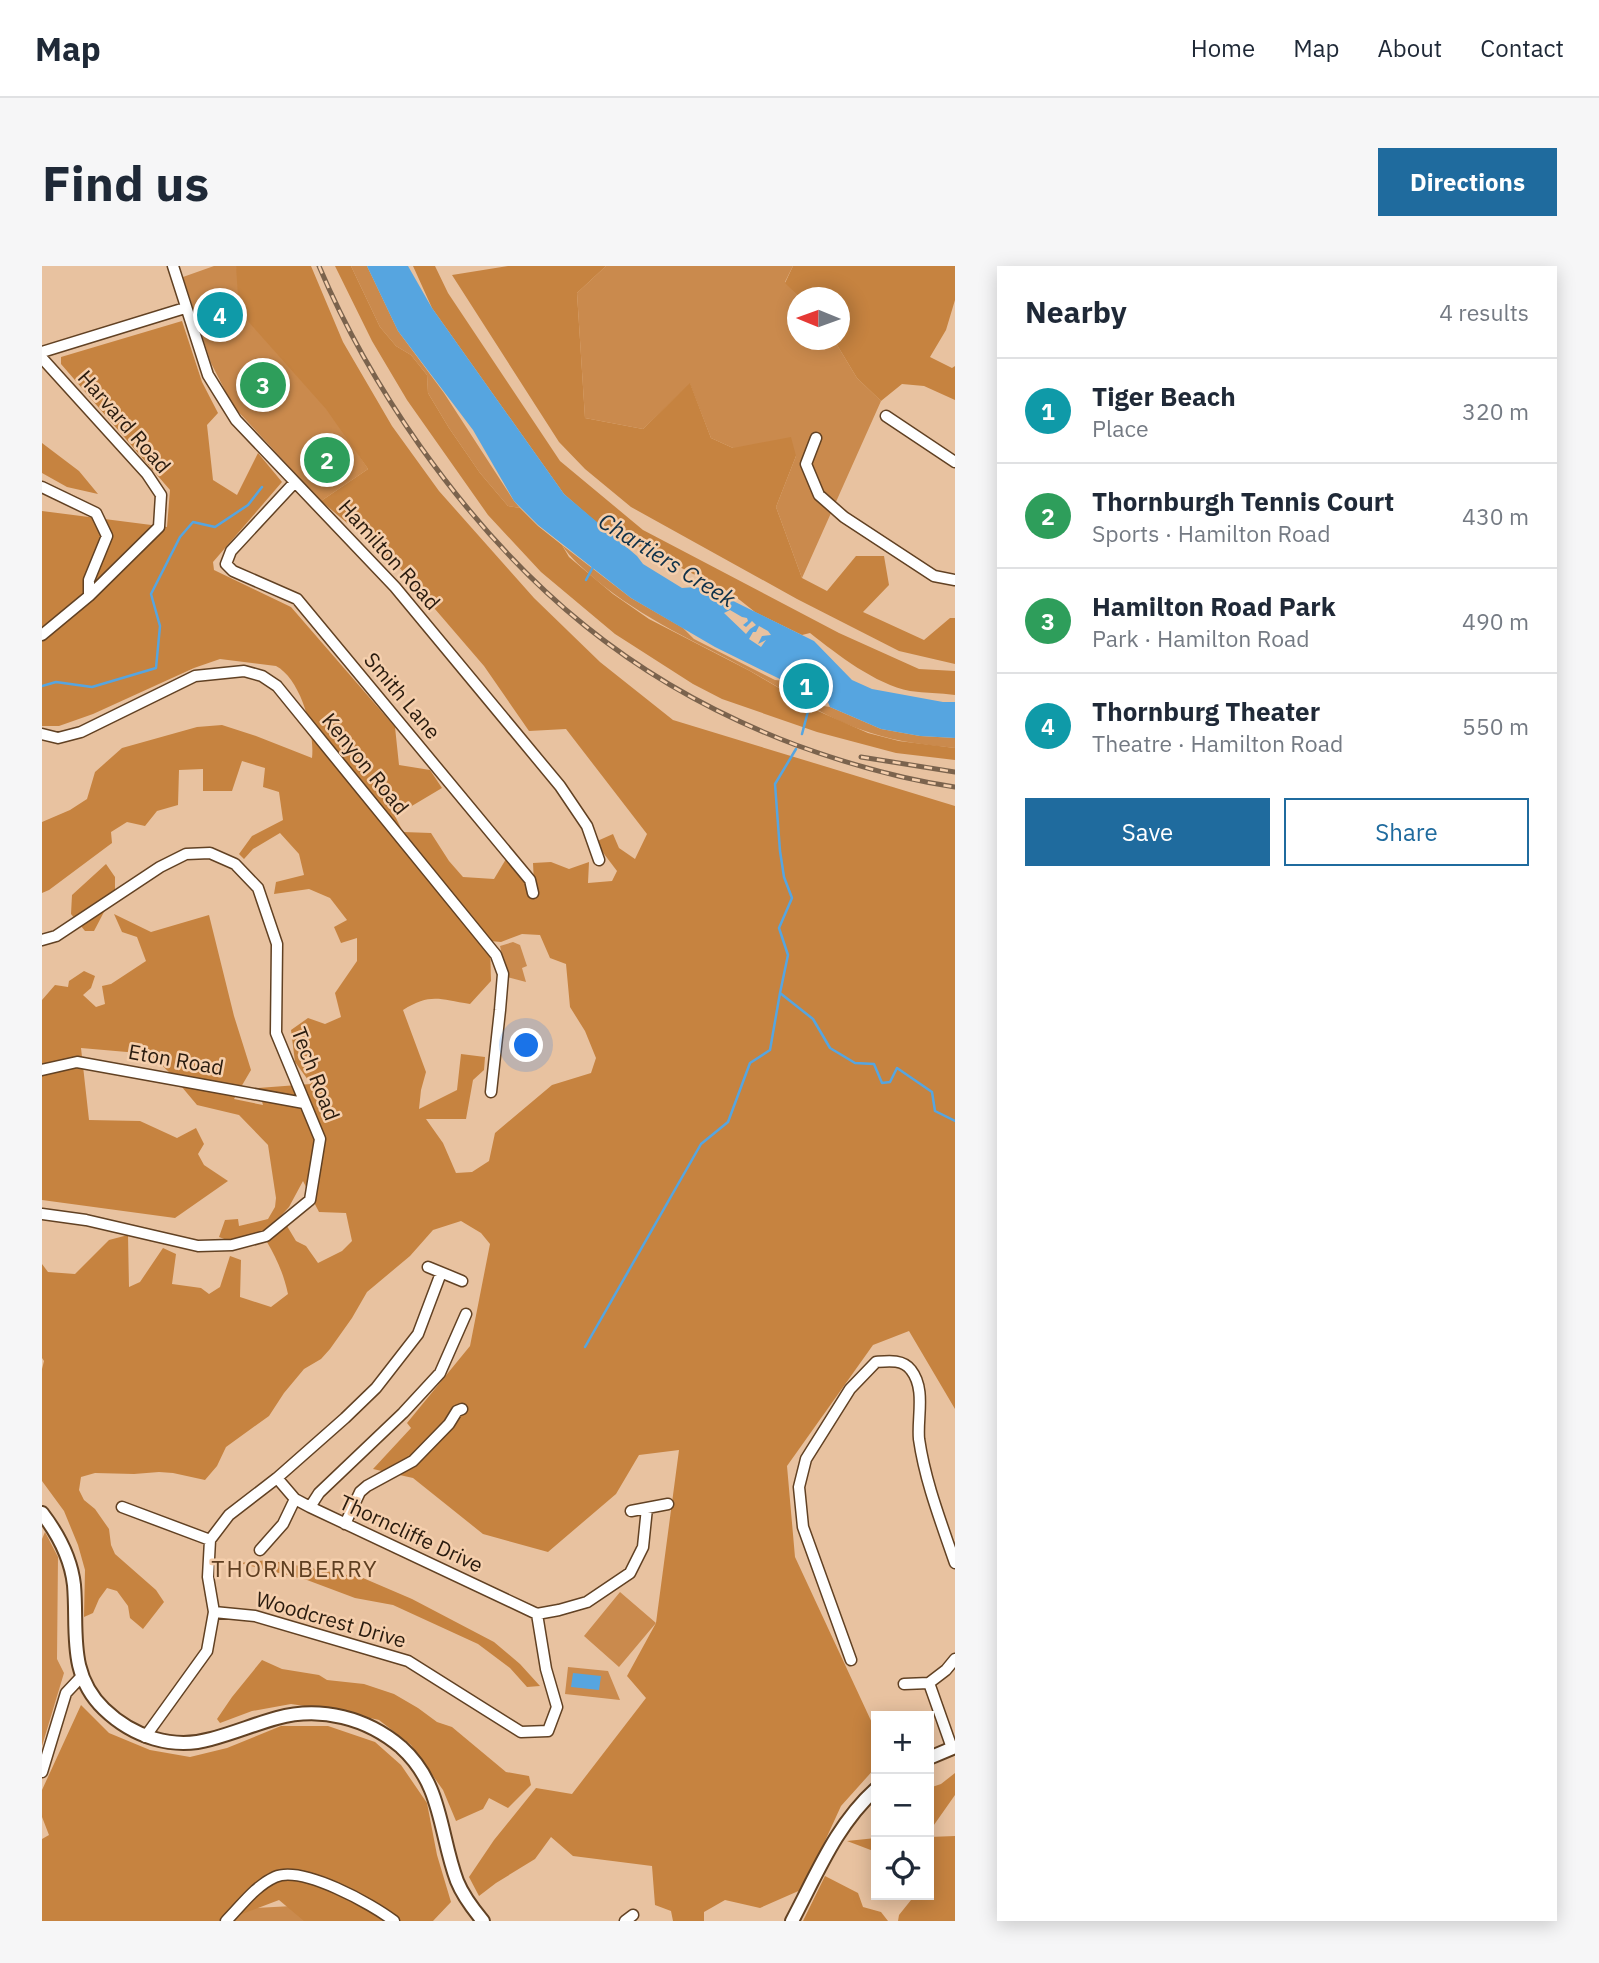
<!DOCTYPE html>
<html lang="en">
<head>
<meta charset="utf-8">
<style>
	:root { --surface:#fff; --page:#f6f6f7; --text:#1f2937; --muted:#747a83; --line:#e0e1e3; --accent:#1f6b9e }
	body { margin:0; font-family:"IBM Plex Sans",sans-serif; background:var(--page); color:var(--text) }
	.controls { position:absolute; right:21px; bottom:21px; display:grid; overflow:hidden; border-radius:0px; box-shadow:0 4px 18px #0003 }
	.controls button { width:63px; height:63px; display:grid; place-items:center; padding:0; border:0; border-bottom:2px solid var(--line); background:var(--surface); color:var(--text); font:35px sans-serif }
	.compass { position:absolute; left:745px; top:21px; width:63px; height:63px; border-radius:50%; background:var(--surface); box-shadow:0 4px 18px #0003; rotate:271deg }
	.you { position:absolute; left:485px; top:780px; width:24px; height:24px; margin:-18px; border:5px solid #fff; border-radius:50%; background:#1a73e8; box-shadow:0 0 0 10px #1a73e833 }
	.badge { display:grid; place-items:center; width:46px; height:46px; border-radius:50%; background:var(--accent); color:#fff; font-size:23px; font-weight:700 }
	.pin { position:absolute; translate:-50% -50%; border:4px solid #fff; box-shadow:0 2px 7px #0006 }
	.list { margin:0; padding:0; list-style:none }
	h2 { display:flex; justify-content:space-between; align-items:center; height:91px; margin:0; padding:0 28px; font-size:30px }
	h2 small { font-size:23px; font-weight:400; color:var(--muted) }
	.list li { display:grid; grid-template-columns:46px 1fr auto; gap:21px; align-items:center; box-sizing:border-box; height:105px; padding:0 28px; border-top:2px solid var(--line) }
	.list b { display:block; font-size:26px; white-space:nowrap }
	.list p { margin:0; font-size:23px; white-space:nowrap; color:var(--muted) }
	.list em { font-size:23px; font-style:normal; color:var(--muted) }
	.actions { display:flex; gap:14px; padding:21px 28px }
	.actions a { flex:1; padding:16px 0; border:2px solid var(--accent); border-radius:0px; text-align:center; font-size:24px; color:var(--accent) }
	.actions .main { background:var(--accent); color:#fff }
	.icon { flex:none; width:38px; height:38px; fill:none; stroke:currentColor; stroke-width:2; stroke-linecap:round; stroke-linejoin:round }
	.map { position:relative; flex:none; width:913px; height:1655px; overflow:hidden; border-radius:0px }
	header { display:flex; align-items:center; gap:42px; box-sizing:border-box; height:98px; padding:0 35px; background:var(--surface); border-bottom:2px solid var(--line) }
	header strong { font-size:33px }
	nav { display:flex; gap:38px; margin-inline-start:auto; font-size:24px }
	.intro { display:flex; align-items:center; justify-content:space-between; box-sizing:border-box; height:168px; padding:0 42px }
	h1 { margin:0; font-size:49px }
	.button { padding:18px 32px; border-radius:0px; background:var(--accent); color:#fff; font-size:24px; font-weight:700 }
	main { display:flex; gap:42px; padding:0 42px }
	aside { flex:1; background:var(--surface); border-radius:0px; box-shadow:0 4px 18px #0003 }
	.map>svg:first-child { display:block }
	.green { fill:#ca8a4d }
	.forest { fill:#c68340; fill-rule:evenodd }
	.water { fill:#56a5e0; fill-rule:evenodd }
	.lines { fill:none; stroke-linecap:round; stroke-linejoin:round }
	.stream { stroke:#56a5e0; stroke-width:2.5 }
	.minor-casing { stroke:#614123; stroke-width:13 }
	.tertiary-casing { stroke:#614123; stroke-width:16 }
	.minor { stroke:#fff; stroke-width:10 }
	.tertiary { stroke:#fff; stroke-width:12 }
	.rail-casing { stroke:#7b634d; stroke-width:5 }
	.rail { stroke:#f5cfad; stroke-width:2.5; stroke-dasharray:8; stroke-linecap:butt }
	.labels { text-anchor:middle; stroke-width:5; stroke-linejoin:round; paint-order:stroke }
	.street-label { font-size:21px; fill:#291b0e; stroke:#f5cfad }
	.water-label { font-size:23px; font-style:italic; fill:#0f3149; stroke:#f5cfad }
	.neighbourhood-label { font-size:23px; letter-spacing:2px; fill:#5f3f21; stroke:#f5cfad }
</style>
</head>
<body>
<header>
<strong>Map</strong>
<nav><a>Home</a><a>Map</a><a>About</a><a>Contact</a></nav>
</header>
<div class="intro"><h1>Find us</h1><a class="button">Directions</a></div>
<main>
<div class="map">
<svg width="913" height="1655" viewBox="0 0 913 1655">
	<rect width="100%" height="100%" fill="#e8c2a0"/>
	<!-- green -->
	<path class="green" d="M172,0H194L196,7L326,203L279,235L191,140L169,97L141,11Z
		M309,0H325L356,65L402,127L472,235L478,242L466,240L438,207L407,162L386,127L385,109L369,89L354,80L338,61Z
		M564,0H751L743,16L757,31L755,74H792L815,112L839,135L760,312L734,241L754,190L691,182L669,172L648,118L601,163L543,152L535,27Z
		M520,279L589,332L641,362L652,373L733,414C748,414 761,427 769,438L788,441L839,463L878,470L913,472V482C885,479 856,476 829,467C786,454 749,428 710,406C655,376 602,354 553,313C541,302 529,293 520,279Z
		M471,676L478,679L485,700L480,702L484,716L465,711L458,680Z
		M3,1266L16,1291L15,1393L22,1407L0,1480V1273Z
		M578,1326L614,1357L577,1401L542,1370Z
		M526,1401L566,1405L578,1434L523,1428Z
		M251,1640L274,1655H162L213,1642Z"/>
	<!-- forest -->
	<path class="forest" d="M194,0H269L301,76L350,160L397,225L492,332L558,396L631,454L913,540V1143L867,1065L831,1079L745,1200L753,1291L831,1459L834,1477V1501L799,1540L761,1623L718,1642L683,1634L662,1646V1655H631L629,1645L613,1639L610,1600L531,1590L509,1571L493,1593L454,1617L437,1630L427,1611L452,1574L494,1522L530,1528L604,1432L585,1410L614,1357L637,1184L597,1189L574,1228L506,1286L441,1268L371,1212L331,1203L369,1162L365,1157L428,1080L448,978L439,967L419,955L391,964L368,990L325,1026L310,1052L288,1083L279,1093L262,1103L242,1127L227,1150L184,1181L175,1200L163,1214L131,1207L117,1206L92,1208L53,1207L39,1211L37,1224L42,1234L53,1243L67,1263L69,1279L73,1288L114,1324L122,1336L101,1363L88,1352L86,1340L75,1325L65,1322L57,1333L51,1347L42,1351L43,1304L36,1279L22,1245L0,1215V1103L2,1095L0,1092V998L6,1006L33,1008L67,974L86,969L87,1021L98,1016L121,982L134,988L130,1018L159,1022L167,1028L178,1021L188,990L199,994L198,1031L229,1041L246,1028C242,1009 235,993 225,976L245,960L254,975L264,980L276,997L300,985L310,975L304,947L277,946L261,915L247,941L224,966L190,976L177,971L183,954L196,953L197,960L226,953L233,941L234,932L226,879L197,849L155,839L129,808L108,788L39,782L47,854L98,855L135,872L154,862L162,878L156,888L162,899L186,915L133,952L0,934V734L13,719L26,721L27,715L42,705L53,710L49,722L41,729L54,741L63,738L60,720L69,718L104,695L95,671L80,666L72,648L109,666L167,649L192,750L209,804L192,833L221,839L216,822L269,818L253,796L249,764L266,752L283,758L299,751L293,727L315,695V672L299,677L292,661L305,654L288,632L267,623L232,628L234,616L262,609L257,588L238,567L211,583L202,593L197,588L210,570L241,554L237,526L221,521L223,502L200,495L190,525H161V503L137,504L136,539L115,545L103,560L85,556L69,566L70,577L7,624L0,627V556L28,544L45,533L53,506L80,482L155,461L180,459L214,470L270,492C273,466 259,413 234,400L178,393L152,402L51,448L17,460H0V245L125,261L128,224L19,98V91L140,55L160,116L176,147L165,159L171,214L195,229L216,187L240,216L171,296L172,304L249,341L353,461L357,499L388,504L400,522L353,550L361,566L389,567L407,595L421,611L452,613L464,593L475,608L492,619L491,597L509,596L527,603L547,596L546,617L570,615L575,605L553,576L571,568L577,582L593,593L605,568L524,463L487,465L442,400L356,300L279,235L326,203L284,143L197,45ZM480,668L498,669L508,692L524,698L528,741L543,765L554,792L549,807L510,819L453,867L447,895L430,906L414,907L401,877L384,853H424L431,814L442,804L443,791L419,788L415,824L377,843L379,824L384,806L361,744C388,727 397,733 428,738L449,715L448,675L459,676Z
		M293,0H309L338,61L354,80L369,89L385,109L386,127L407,162L438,207L466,240L478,242L496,260L520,279L527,291L571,328L607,353L708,405L776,445L826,467L857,475L913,482V494L854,487L775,466L680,433L651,418L573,368L499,306L446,249L365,134L330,75Z
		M371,0H393L406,27L518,195L601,264L797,367L877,403L913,405V429C898,427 883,427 868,425C833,418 796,389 768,367L760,369L713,346L689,327L562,263L522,228L390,42Z
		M466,0H564L535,27L543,152L601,163L648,117L669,172L691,182L749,171L754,190L734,241L760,312L785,325L814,290H842L847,319L821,346L882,374L908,352H913V398L857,385L755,333L589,241L543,203L517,176L410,9Z
		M751,0H913V34L904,64L888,91L910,102L913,100V134L882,120L860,118L839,135L815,112L792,74H797V32L757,31L743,17Z
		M0,177L37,205L56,228L25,221L0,207Z
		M64,598L73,611V625L52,665H43L29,648L30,629Z
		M226,1294L321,1312L370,1333L452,1376L478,1398L498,1420L485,1421L468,1402L436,1378L351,1339L313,1332L265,1314L197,1297Z
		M220,1394L240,1403L277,1409L285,1414L322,1418L352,1428L376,1442L395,1456L410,1461L464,1506L487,1510L489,1519L466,1542L447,1532L441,1543L414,1555L401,1524L369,1479L337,1454L296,1445L249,1438L210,1445L178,1457L175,1453L190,1431Z
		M39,1439L67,1467L108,1484L148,1491L185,1482L239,1460H286L333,1476L359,1499L385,1537L395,1589L409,1636L391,1655H262L237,1634L181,1655H0V1573L7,1569L0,1551V1524Z
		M913,1507V1529L887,1566V1522L899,1518Z
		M913,1570V1655H856L857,1649L873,1629H887V1571Z
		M834,1572V1586L805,1575Z
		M783,1610L816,1627L821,1641L839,1646L846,1655H761Z"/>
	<!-- water -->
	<path class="water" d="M325,0H366L390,42L522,228L595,290L601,298L640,322L653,321L671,325L772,375L810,414L830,423L901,436H913V472L878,470L839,463L788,441L783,429L780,430L781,424L769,407L759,404L754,409L740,414L673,381L589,332L496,259L472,235L431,164L356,65ZM688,344L700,351L705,352L706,355L701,359L704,361L710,355L714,359L708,363L704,368L682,347ZM717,360L726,365L729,369L720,370L716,378L724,374L719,381L707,373L711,366H714Z
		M531,1407L559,1410L557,1424L529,1421Z"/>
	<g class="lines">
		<!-- stream -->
		<path class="stream" d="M544,314L551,301
			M0,420L14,416L50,421L114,402L118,360L109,328L138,271L151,256L173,261L206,239L220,221
			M760,468L769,434L778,415
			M754,483L733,518L738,585L742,611L750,632L737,662L746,689L738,727L771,753L788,782L813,797L832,798L840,817L848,816L855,802L890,826L893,845L913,855
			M543,1081L659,878L686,856L708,797L728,784L738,727"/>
		<defs>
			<path id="minor" d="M131,0L166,109L194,154L353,321L518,520L545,560L557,594
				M0,86L143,42
				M0,92L105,208L119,229L117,261L47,330L0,369
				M844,150L913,196
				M774,172L764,198L777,229L802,251L892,310L913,314
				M253,216L189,285L184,298L191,305L255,333L488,614L491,627
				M0,221L54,247L65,270L47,314V330
				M0,468L16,472L39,466L153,410L202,405L220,410L235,420L454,689L461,708L458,744L449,826
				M0,674L14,670L118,601L144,588L168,587L193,598L216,622L235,678L234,767L278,873L268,934L224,970L190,979L156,980L44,954L0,948
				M0,804L35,796L262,837
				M386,1001L420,1015
				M235,1212L303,1152L334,1122L376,1068L399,1007
				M80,1241L168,1274L166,1311L172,1346L165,1385L103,1471
				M268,1241L277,1227L361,1147L398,1107L424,1048
				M589,1245L626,1238
				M303,1258L318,1226L325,1220L371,1195L407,1158L415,1145L420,1143
				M168,1274L187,1249L235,1212L253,1233L268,1241L495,1348
				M218,1284L241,1258L253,1233
				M172,1346L213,1350L366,1395L479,1466L506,1465L515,1441L504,1403L495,1348
				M495,1348L517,1344L545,1336L588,1307L601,1281L605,1242
				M809,1394L761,1261L757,1221L764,1193L808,1123L834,1096C846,1095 861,1093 869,1104C884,1123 875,1151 877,1173C883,1215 899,1256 913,1297
				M862,1418L887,1417
				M910,1482L887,1417L904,1404L913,1393
				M0,1506L24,1427L40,1410
				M184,1655C199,1640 213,1620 233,1611C260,1599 330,1638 352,1655
				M583,1655L591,1649"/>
			<path id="tertiary" d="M0,1247C16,1268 29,1292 32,1319C36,1365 25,1407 62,1443C91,1471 131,1484 169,1473C192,1467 213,1458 235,1452C279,1440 325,1452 359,1481C401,1519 397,1567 415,1615C421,1630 431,1643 441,1655
				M887,1492L913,1481
				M750,1655C775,1608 794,1559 834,1523"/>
		</defs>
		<!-- minor casing -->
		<use href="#minor" class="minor-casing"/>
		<!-- tertiary casing -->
		<use href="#tertiary" class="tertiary-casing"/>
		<!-- minor -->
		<use href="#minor" class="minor"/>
		<!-- tertiary -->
		<use href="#tertiary" class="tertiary"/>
		<defs>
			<path id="rail" d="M277,0C304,64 338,123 378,180C478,321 592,418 754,479C806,498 859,513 913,521
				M819,491L913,506"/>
		</defs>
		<!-- rail casing -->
		<use href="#rail" class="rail-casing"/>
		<!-- rail -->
		<use href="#rail" class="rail"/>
	</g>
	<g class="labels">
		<!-- street labels -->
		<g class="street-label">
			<text transform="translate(82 156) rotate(49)" y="7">Harvard Road</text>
			<text transform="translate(347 289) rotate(48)" y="7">Hamilton Road</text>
			<text transform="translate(360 430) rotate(50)" y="7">Smith Lane</text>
			<text transform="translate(323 498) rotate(51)" y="7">Kenyon Road</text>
			<text transform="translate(134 794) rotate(10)" y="7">Eton Road</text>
			<text transform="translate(273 808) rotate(69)" y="7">Tech Road</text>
			<text transform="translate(369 1268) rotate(25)" y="7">Thorncliffe Drive</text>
			<text transform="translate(289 1354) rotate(16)" y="7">Woodcrest Drive</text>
		</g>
		<!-- water labels -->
		<g class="water-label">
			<text transform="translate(625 294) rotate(32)" y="8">Chartiers Creek</text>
		</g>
		<!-- neighbourhood labels -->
		<g class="neighbourhood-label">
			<text x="253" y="1311">THORNBERRY</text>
		</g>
	</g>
</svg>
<div class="controls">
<button>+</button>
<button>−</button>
<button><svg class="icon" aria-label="locate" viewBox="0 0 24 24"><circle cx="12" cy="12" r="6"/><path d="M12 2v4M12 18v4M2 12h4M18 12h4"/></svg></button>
</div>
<svg class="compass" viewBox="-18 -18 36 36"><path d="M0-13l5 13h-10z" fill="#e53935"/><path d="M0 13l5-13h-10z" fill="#747a83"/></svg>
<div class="you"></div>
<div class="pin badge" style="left:764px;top:420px;background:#0f9aa8">1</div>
<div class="pin badge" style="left:285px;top:194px;background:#2e9e5b">2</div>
<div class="pin badge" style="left:221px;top:119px;background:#2e9e5b">3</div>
<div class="pin badge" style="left:178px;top:49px;background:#0f9aa8">4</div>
</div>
<aside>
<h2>Nearby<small>4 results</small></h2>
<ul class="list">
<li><span class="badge" style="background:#0f9aa8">1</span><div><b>Tiger Beach</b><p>Place</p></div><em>320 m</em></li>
<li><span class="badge" style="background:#2e9e5b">2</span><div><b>Thornburgh Tennis Court</b><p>Sports · Hamilton Road</p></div><em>430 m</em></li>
<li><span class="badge" style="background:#2e9e5b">3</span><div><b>Hamilton Road Park</b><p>Park · Hamilton Road</p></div><em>490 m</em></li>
<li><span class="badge" style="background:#0f9aa8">4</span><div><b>Thornburg Theater</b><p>Theatre · Hamilton Road</p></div><em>550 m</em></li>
</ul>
<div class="actions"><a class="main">Save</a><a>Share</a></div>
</aside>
</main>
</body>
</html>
